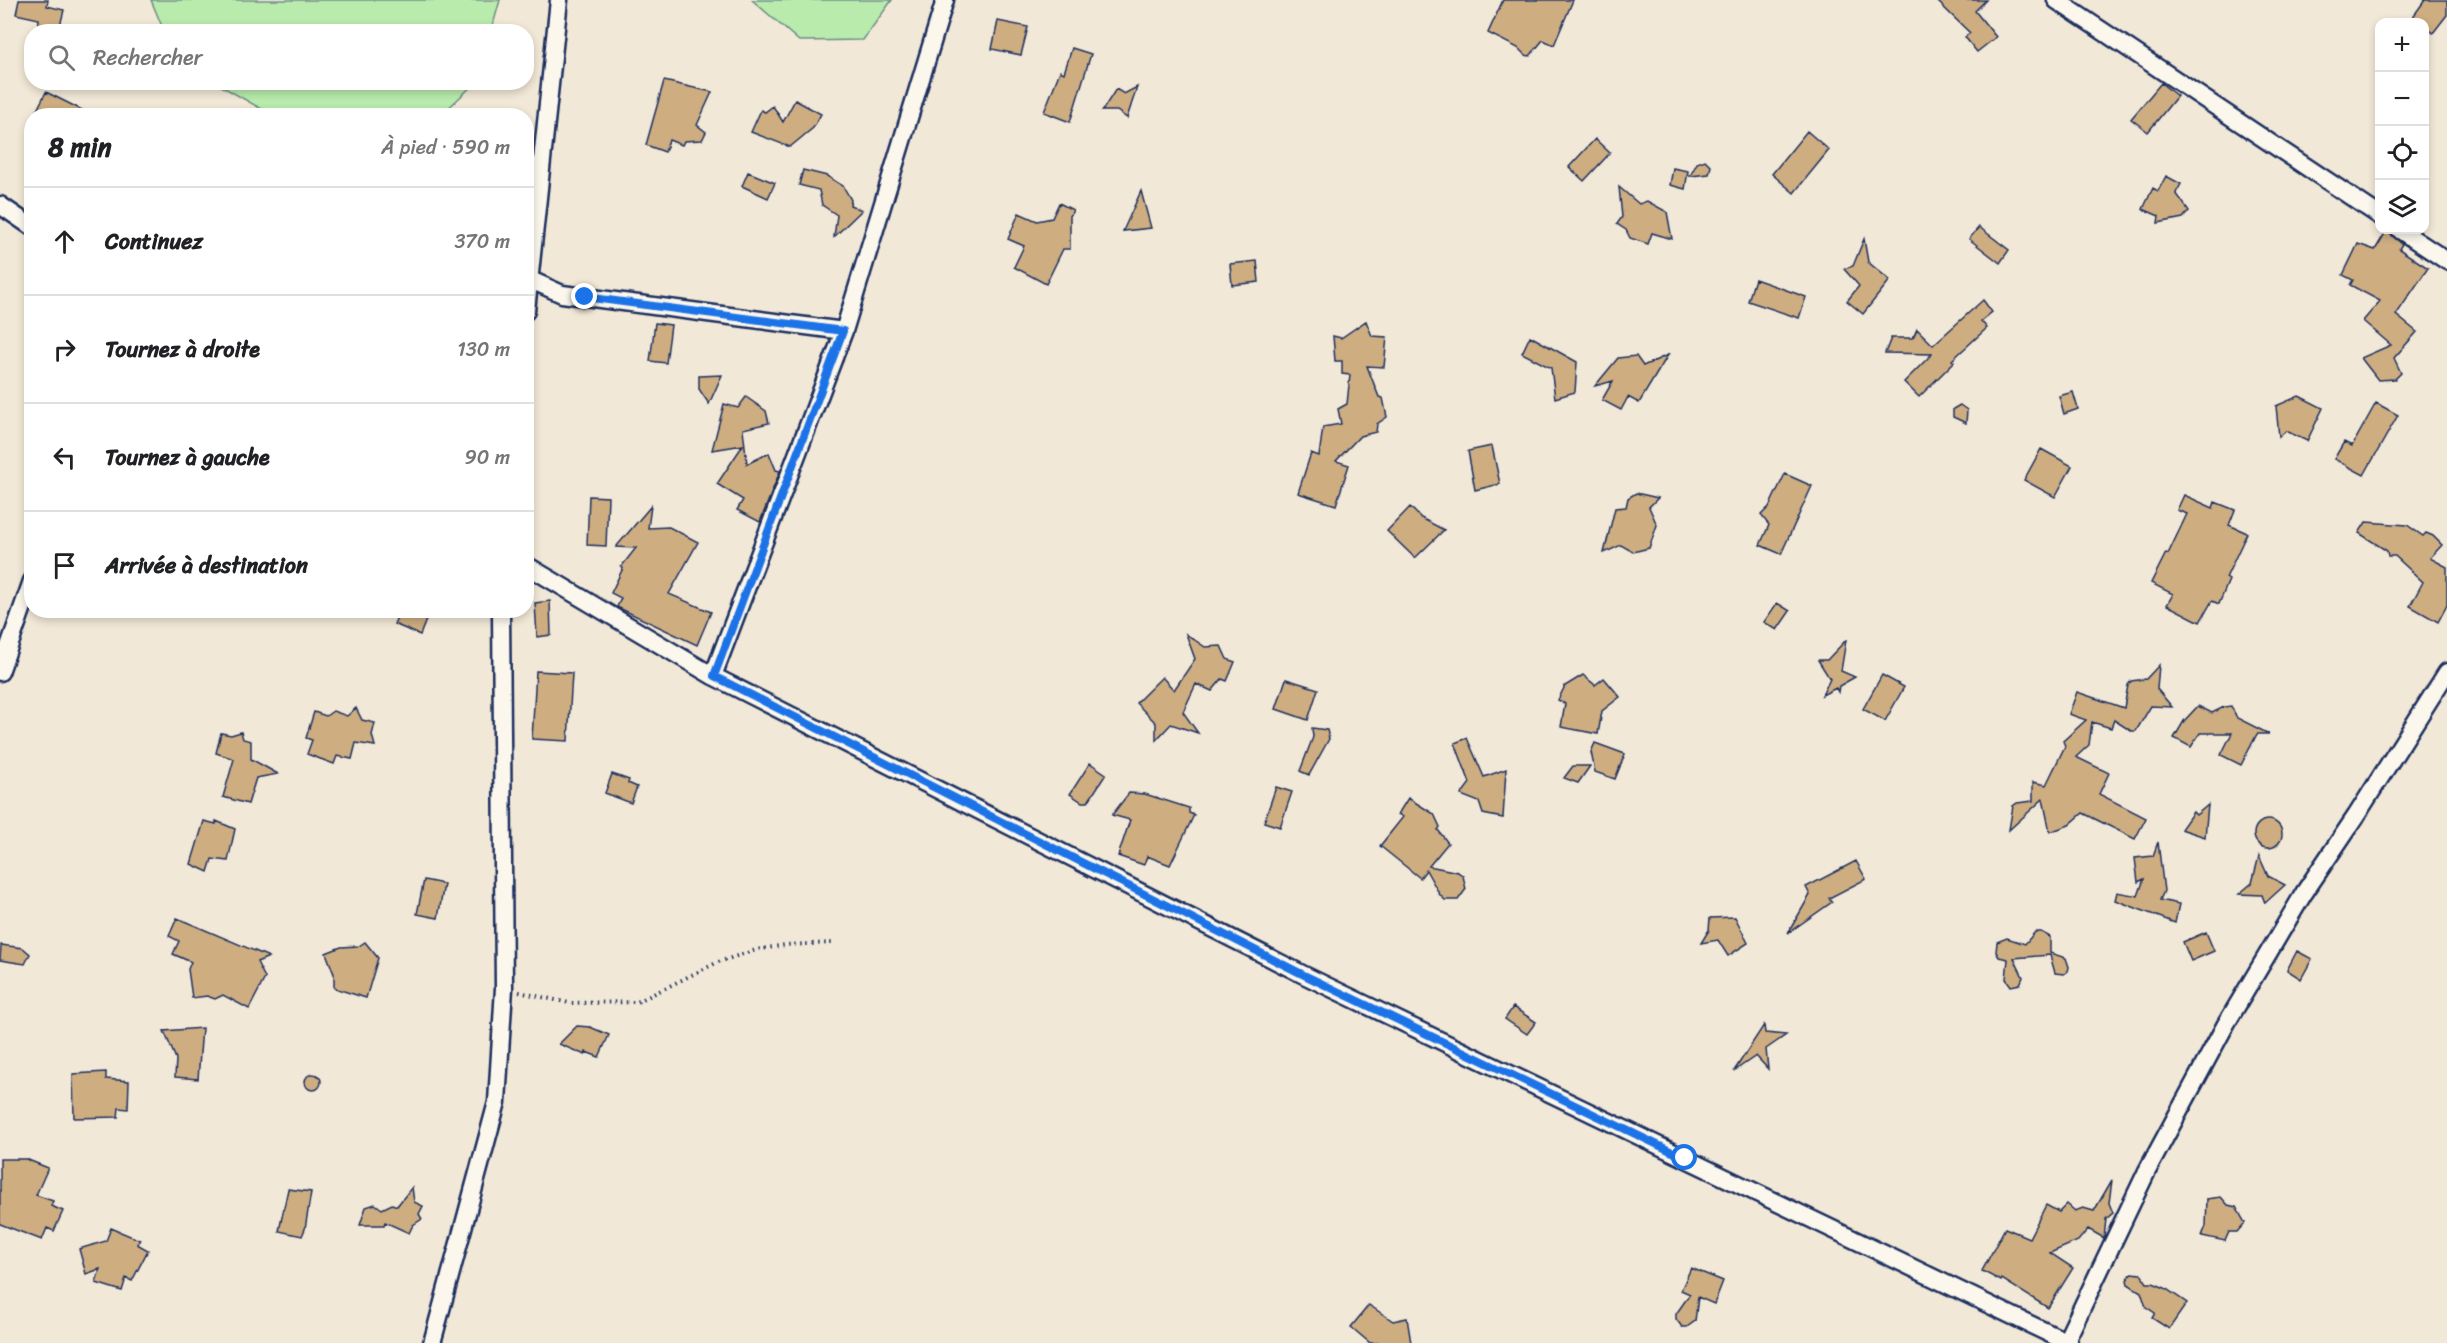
<!DOCTYPE html>
<html lang="fr">
<head>
<meta charset="utf-8">
<style>
	:root { --surface:#fff; --page:#f6f6f6; --text:#202124; --muted:#757577; --line:#e0e0e0 }
	body { margin:0; font-family:Sriracha,sans-serif; background:var(--page); color:var(--text) }
	.controls { position:absolute; right:18px; top:18px; display:grid; overflow:hidden; border-radius:12px; box-shadow:0 3px 9px #0003 }
	.controls button { width:54px; height:54px; display:grid; place-items:center; padding:0; border:0; border-bottom:2px solid var(--line); background:var(--surface); color:var(--text); font:30px sans-serif }
	.stop { position:absolute; width:18px; height:18px; margin:-14px; border:4px solid #1a73e8; border-radius:50%; background:#fff }
	.stop.end { background:#1a73e8; border-color:#fff; box-shadow:0 2px 6px #0008 }
	.list { margin:0; padding:0; list-style:none }
	h2 { display:flex; justify-content:space-between; align-items:center; height:78px; margin:0; padding:0 24px; font-size:26px }
	h2 small { font-size:20px; font-weight:400; color:var(--muted) }
	.list li { display:grid; grid-template-columns:39px 1fr auto; gap:18px; align-items:center; box-sizing:border-box; height:108px; padding:0 24px; border-top:2px solid var(--line) }
	.list b { display:block; font-size:22px; white-space:nowrap }
	.list em { font-size:20px; font-style:normal; color:var(--muted) }
	.icon { flex:none; width:33px; height:33px; fill:none; stroke:currentColor; stroke-width:2; stroke-linecap:round; stroke-linejoin:round }
	.map { position:relative; flex:none; width:2447px; height:1343px; overflow:hidden }
	.search { position:absolute; background:var(--surface); box-shadow:0 3px 9px #0003; left:24px; top:24px; width:510px; height:66px; display:flex; align-items:center; gap:15px; box-sizing:border-box; padding:0 21px; border-radius:24px; color:var(--muted); font-size:22px }
	.panel { position:absolute; background:var(--surface); box-shadow:0 3px 9px #0003; left:24px; top:108px; width:510px; height:510px; border-radius:24px }
	.map>svg:first-child { display:block }
	.green { fill:#b9ebac; stroke:#6a8d85; stroke-width:1.5 }
	.building { fill:#cead81; stroke:#1b2f5e; stroke-width:1.5 }
	.lines { fill:none; stroke-linecap:round; stroke-linejoin:round }
	.street-casing { stroke:#1b2f5e; stroke-width:21 }
	.path { stroke:#1b2f5e; stroke-width:4; stroke-dasharray:1.5 4.5; stroke-linecap:butt }
	.street { stroke:#fbf7ec; stroke-width:16 }
	.route { stroke:#1a73e8; stroke-width:8 }
</style>
</head>
<body>
<div class="map">
<svg width="2447" height="1343" viewBox="0 0 2447 1343">
	<rect width="100%" height="100%" fill="#f2e8d7"/>
	<filter id="ink" filterUnits="userSpaceOnUse"><feTurbulence type="fractalNoise" baseFrequency=".0167" numOctaves="2"/><feDisplacementMap in="SourceGraphic" scale="12" xChannelSelector="R" yChannelSelector="G"/><feConvolveMatrix kernelMatrix="1 2 1 2 8 2 1 2 1" color-interpolation-filters="sRGB"/></filter>
	<g filter="url(#ink)">
		<!-- green -->
		<path class="green" d="M151,0H500L491,32L164,31Z
			M752,0H892L863,40L799,41Z
			M216,83H475L440,116L272,115Z"/>
		<!-- building -->
		<path class="building" d="M19,0H48L47,6L64,10L59,30L38,26L39,19L16,14Z
			M1503,0H1573L1554,45L1543,40L1530,56L1525,55L1518,48L1488,33Z
			M1936,0H1986L1975,11L1996,37L1977,52L1965,37L1970,33Z
			M2425,0H2447V15L2433,33L2424,27V22H2419L2412,18Z
			M998,21L1028,27L1021,55L992,49Z
			M1072,48L1091,54L1070,122L1044,112L1060,71L1064,73Z
			M664,81L712,92L697,125L706,132L702,140L684,141L682,145L669,140L665,152L646,145Z
			M2161,83L2177,96L2148,132L2131,119Z
			M1137,87L1127,118L1117,111H1102L1116,89L1124,94Z
			M46,92L94,116H34Z
			M795,100L821,114L813,128L790,147L751,132L761,110L765,112L773,106L783,122Z
			M1807,131L1829,150L1794,193L1772,174Z
			M1595,139L1610,153L1584,181L1569,167Z
			M1705,160L1711,166L1709,174L1690,176L1697,163Z
			M1673,168L1688,171L1685,189L1670,185Z
			M803,170L827,176L843,186L851,200L850,205L862,210L834,237L837,215L822,205L819,190L799,185Z
			M748,172L775,183L768,198L742,186Z
			M2166,176L2181,184L2176,193L2189,211L2183,218L2158,223L2159,216L2143,209L2153,188L2158,191Z
			M1619,187L1639,204L1647,201L1667,212L1672,239L1652,233L1648,244L1630,238L1626,230L1617,224L1622,217Z
			M1141,191L1151,228L1123,231Z
			M1059,203L1073,210L1070,216V249H1063L1046,284L1014,267L1024,246L1008,239L1019,213L1037,221L1052,218Z
			M1979,227L2009,250L2000,263L1969,239Z
			M2387,230L2402,244L2399,249L2428,268L2396,315L2417,332L2394,358L2401,373L2395,379L2378,380L2361,358L2391,345L2363,321L2380,301L2350,285L2353,280L2343,275L2358,244L2375,250Z
			M1864,239L1868,262L1890,280L1863,314L1847,301L1859,286L1844,269L1853,266Z
			M1257,261L1259,282L1232,285L1230,264Z
			M1755,279L1806,297L1799,318L1748,301Z
			M1983,300L1992,312L1981,321L1987,328L1952,360L1954,362L1919,397L1904,382L1932,354L1885,353L1891,338H1913L1917,329L1933,345Z
			M1366,321L1372,336L1387,337L1384,367L1367,366L1379,397L1383,398L1387,417L1377,424L1376,432L1360,436L1336,461L1349,465L1336,505L1298,493L1311,453L1319,456L1323,427L1341,424L1338,409L1347,404L1350,375L1342,374V361H1335L1333,336L1341,338Z
			M655,323L671,325L666,363L650,361Z
			M1530,336L1577,362L1575,392L1555,398L1551,368L1522,353Z
			M1668,355L1639,403L1628,397L1621,410L1602,400L1613,381L1595,386L1618,358L1636,356L1643,366Z
			M722,375L709,404L699,389V376Z
			M2073,392L2078,409L2064,414L2059,396Z
			M2299,396L2323,408L2307,441L2286,431L2279,437L2276,406Z
			M746,397L766,411L769,423L743,429L747,464L769,453L776,470L780,471L760,522L737,510L743,500L717,484L743,445L712,450L724,404L738,408Z
			M2376,403L2398,415L2364,475L2334,459L2344,442L2352,446Z
			M1960,405L1967,410L1966,423L1953,417V409Z
			M1492,446L1500,484L1475,490L1468,451Z
			M2041,449L2072,466L2055,497L2024,480Z
			M1785,474L1812,486L1781,554L1760,545L1769,525L1761,515L1769,507Z
			M1636,493L1658,498L1649,507L1657,525L1649,548L1633,552L1621,545L1604,553L1615,508L1626,507L1628,498Z
			M2184,495L2213,508L2215,502L2235,510L2229,525L2247,533L2226,578L2229,580L2219,604L2212,601L2200,622L2167,605L2173,594L2151,583L2166,553L2168,554L2187,514L2177,510Z
			M589,496L608,497L606,546L587,545Z
			M651,506L648,528L669,527L698,542L669,594L711,612L697,645L617,607L621,598L611,593L623,568L621,567L636,548L616,547Z
			M1410,507L1421,518L1444,530L1415,558L1387,531Z
			M2366,522L2407,525L2423,536L2426,533L2433,536L2442,545L2430,558L2447,567V605L2438,622L2410,606L2423,582L2395,556H2388L2387,551L2359,533Z
			M550,601L551,635L537,637L535,603Z
			M1777,603L1790,611L1777,630L1764,622Z
			M400,610H430L420,635L394,624Z
			M1186,634L1205,647L1221,646L1227,659L1235,662L1227,681L1222,679L1212,691L1196,684L1183,712L1198,733L1171,724L1156,740V723L1136,703L1162,677L1174,690L1195,659Z
			M1846,640L1841,671L1855,677L1839,686L1838,692L1836,688L1822,695L1830,679L1818,660H1827Z
			M2159,665L2157,689L2172,707L2151,706L2136,731H2131L2114,720L2111,728L2092,722L2089,745L2076,757L2109,773L2099,794L2146,818L2135,839L2083,813L2069,825L2050,832L2043,799L2009,830L2013,806L2017,803L2033,801V782L2046,785L2065,746L2063,741L2086,720L2069,714L2077,692L2124,708L2128,685L2131,681L2146,679Z
			M536,671L572,673L568,741L532,739Z
			M1583,675L1595,685L1604,678L1620,697L1602,711L1598,734L1561,727L1565,704L1558,700L1565,686Z
			M1882,675L1904,687L1885,721L1863,709Z
			M1286,679L1318,689L1308,720L1276,709Z
			M2198,706L2212,713L2224,707L2231,706L2237,718L2269,734H2257L2241,765L2221,755L2232,733H2200L2191,747L2174,738L2184,721Z
			M356,708L362,720L375,723L372,735L375,746L356,743L352,759L337,756L334,764L307,754L312,740L306,738L314,712L326,716L333,711L347,716Z
			M1312,728L1327,730L1329,739L1309,775L1300,771L1313,737Z
			M241,732L243,739L251,741V759L278,774L256,778L248,804L223,797L234,759L216,753L221,733L231,735Z
			M1467,738L1484,777L1506,769L1503,818L1483,814L1479,802L1461,795L1470,783L1455,743Z
			M1595,743L1625,754L1615,779L1595,772L1591,752Z
			M1090,763L1106,774L1088,802H1082L1070,794Z
			M1573,766H1590L1578,783L1564,778Z
			M612,774L629,780L628,783L637,787L631,803L605,793Z
			M1276,787L1292,792L1280,827L1264,822Z
			M1129,793L1145,794L1189,808V813L1194,815L1170,865L1147,856L1144,865L1118,856L1130,820L1112,815Z
			M1408,798L1434,814L1440,827L1438,830L1448,843L1429,866L1458,872L1463,876L1466,889L1458,900H1445L1440,895L1426,870L1420,878L1380,846L1403,817L1398,814Z
			M2208,805L2205,837L2181,829L2193,812L2196,815Z
			M2254 834a14 14 0 1 1 28 0a14 14 0 1 1-28 0Z
			M204,821L216,824V821L235,829L228,861L212,859L208,872L191,864Z
			M2158,842L2164,891L2160,900L2179,904L2175,923L2115,900L2117,892L2138,896L2144,879L2138,882L2135,858L2153,856Z
			M2259,856L2268,876L2285,885L2265,903L2262,895L2239,894L2252,883Z
			M1856,861L1866,879L1829,898L1832,902L1788,933L1810,895L1806,887Z
			M424,880L444,884L438,918L417,914Z
			M1735,917L1748,943L1728,956L1718,940L1701,943L1709,930L1710,918Z
			M177,918L269,957L257,962L265,978L249,1009L223,995L215,999L207,996L192,998L188,969L191,962L173,954L179,941L169,936Z
			M2035,932H2041L2050,937V953L2066,958L2069,967L2068,971L2064,974L2055,973L2050,955L2014,958L2023,977L2020,984L2011,986L2006,979L2008,959L1999,957L1996,952L1997,942L2007,938L2025,944Z
			M2206,932L2214,951L2191,961L2183,942Z
			M365,942L378,958L366,998L334,988V974L326,953L341,947L359,946Z
			M1,945L23,948L30,954L25,964L0,960Z
			M2297,951L2312,959L2301,979L2287,970Z
			M1513,1007L1536,1022L1527,1034L1505,1019Z
			M1764,1025L1765,1033L1786,1035L1766,1049L1768,1069L1756,1056L1734,1071Z
			M577,1026L590,1027L609,1035L599,1057L586,1052L585,1055L559,1044Z
			M202,1028L198,1079L175,1077L176,1059L164,1031Z
			M106,1072V1079L129,1081L128,1109L119,1108L118,1117L74,1118L73,1074Z
			M305 1082a8 8 0 1 1 16 0a8 8 0 1 1-16 0Z
			M0,1159H26L48,1168L36,1195L53,1201L51,1206L63,1211L54,1231L47,1228L42,1240L0,1224Z
			M2112,1180L2109,1203L2113,1213L2106,1219L2104,1238L2088,1229L2078,1241L2050,1253L2073,1268L2048,1308L2002,1279L2001,1281L1982,1271L2005,1228L2029,1238L2046,1205L2059,1212L2067,1204L2075,1211L2083,1208L2094,1211Z
			M412,1187L414,1202L423,1206L419,1214L422,1219L413,1225L409,1233L385,1222L384,1225H360L366,1207L375,1204L382,1209L392,1204L397,1206Z
			M288,1189L311,1192L305,1229L302,1236L279,1231Z
			M2221,1197L2228,1205L2236,1207L2245,1223L2237,1232H2229L2225,1241L2202,1236L2206,1226L2207,1199Z
			M111,1228L140,1240L137,1244L148,1250L132,1281L126,1278L122,1291L96,1283L100,1269L86,1274L79,1249L106,1241Z
			M1691,1268L1723,1281L1714,1304L1698,1297L1695,1321L1687,1327H1682L1676,1319V1314L1690,1294L1681,1290Z
			M2132,1273L2141,1274L2147,1283H2153L2165,1288L2187,1303L2169,1329L2152,1318L2155,1313L2146,1307L2141,1292L2128,1284L2127,1280Z
			M1369,1305L1393,1321L1407,1318L1411,1343H1370L1351,1327Z"/>
		<g class="lines">
			<defs>
				<path id="street" d="M2056,0L2380,216
					M0,205L32,227
					M2400,230L2447,261
					M531,280L562,294L844,331
					M526,311L559,0
					M526,565L713,676L1304,975L2069,1343
					M0,672L32,581
					M713,676L844,331L945,0
					M2066,1341L2147,1171L2226,1024L2304,893L2356,816L2447,672
					M432,1343L497,1102L504,988L501,610"/>
			</defs>
			<!-- street casing -->
			<use href="#street" class="street-casing"/>
			<!-- path -->
			<path class="path" d="M519,992L569,1003L637,1002L718,962L756,950L785,945L834,943"/>
			<!-- street -->
			<use href="#street" class="street"/>
		</g>
	</g>
	<g class="lines" filter="url(#ink)">
		<!-- route -->
		<path class="route" d="M585,297L843,331L714,676L1304,975L1685,1158"/>
	</g>
</svg>
<div class="controls">
<button>+</button>
<button>−</button>
<button><svg class="icon" aria-label="locate" viewBox="0 0 24 24"><circle cx="12" cy="12" r="6"/><path d="M12 2v4M12 18v4M2 12h4M18 12h4"/></svg></button>
<button><svg class="icon" aria-label="layers" viewBox="0 0 24 24"><path d="M12 4l9 5-9 5-9-5zM3 14l9 5 9-5"/></svg></button>
</div>
<div class="stop" style="left:1685px;top:1158px"></div>
<div class="stop end" style="left:585px;top:297px"></div>
<div class="search"><svg class="icon" aria-label="search" viewBox="0 0 24 24"><circle cx="10" cy="10" r="6"/><path d="M15 15l6 6"/></svg>Rechercher</div>
<section class="panel">
<h2>8 min<small>À pied · 590 m</small></h2>
<ul class="list">
<li><svg class="icon" aria-label="ahead" viewBox="0 0 24 24"><path d="M12 20V5M6 11l6-6 6 6"/></svg><div><b>Continuez</b></div><em>370 m</em></li>
<li><svg class="icon" aria-label="right" viewBox="0 0 24 24"><path d="M7 20v-9h11M14 6l5 5-5 5"/></svg><div><b>Tournez à droite</b></div><em>130 m</em></li>
<li><svg class="icon" aria-label="left" viewBox="0 0 24 24"><path d="M17 20v-9H6M10 6l-5 5 5 5"/></svg><div><b>Tournez à gauche</b></div><em>90 m</em></li>
<li><svg class="icon" aria-label="arrive" viewBox="0 0 24 24"><path d="M6 21V4h12l-3 4 3 4H6"/></svg><div><b>Arrivée à destination</b></div></li>
</ul>
</section>
</div>
</body>
</html>
